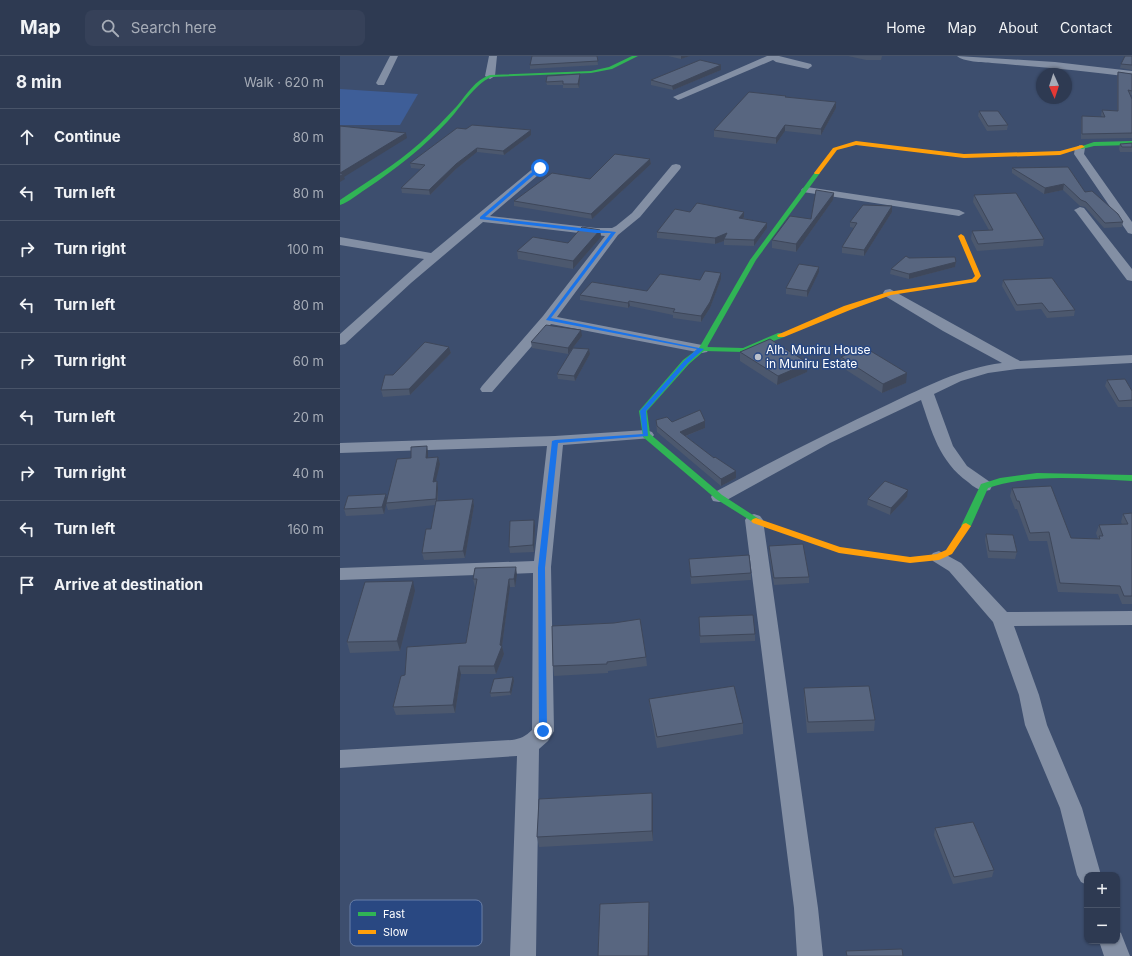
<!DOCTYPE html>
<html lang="en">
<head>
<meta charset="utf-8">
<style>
	:root { --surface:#2e3a52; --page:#364159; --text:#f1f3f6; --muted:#a7adb8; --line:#495469 }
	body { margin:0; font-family:Inter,sans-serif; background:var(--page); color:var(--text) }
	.controls { position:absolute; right:12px; bottom:12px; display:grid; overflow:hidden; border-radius:8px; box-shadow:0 1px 3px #0004 }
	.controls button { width:36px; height:36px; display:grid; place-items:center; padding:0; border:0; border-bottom:1px solid var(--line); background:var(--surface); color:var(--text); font:20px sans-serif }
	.compass { position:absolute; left:696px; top:12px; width:36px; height:36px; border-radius:50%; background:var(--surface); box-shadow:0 1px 3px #0004; rotate:177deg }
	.stop { position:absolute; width:12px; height:12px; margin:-9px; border:3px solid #1a73e8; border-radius:50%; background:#fff }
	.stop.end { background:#1a73e8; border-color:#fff; box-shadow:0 1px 4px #0008 }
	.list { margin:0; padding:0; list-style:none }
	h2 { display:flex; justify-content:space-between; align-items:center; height:52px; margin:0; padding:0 16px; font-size:17px }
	h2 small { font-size:13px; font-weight:400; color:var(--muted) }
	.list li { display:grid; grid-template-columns:26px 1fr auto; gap:12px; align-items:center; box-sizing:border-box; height:56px; padding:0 16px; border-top:1px solid var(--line) }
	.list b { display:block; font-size:15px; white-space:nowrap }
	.list em { font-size:13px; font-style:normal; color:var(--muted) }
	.icon { flex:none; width:22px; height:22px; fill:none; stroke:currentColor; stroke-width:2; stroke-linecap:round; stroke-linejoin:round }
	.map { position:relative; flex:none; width:792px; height:900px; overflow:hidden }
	header { display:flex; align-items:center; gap:24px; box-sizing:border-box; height:56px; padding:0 20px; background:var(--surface); border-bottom:1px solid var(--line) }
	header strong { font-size:19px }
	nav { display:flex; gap:22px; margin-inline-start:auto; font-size:14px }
	.search { width:280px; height:36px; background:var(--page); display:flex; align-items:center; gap:10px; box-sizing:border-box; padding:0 14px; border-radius:8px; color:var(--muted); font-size:15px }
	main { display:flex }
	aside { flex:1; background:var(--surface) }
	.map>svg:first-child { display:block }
	.green { fill:#3e5e98 }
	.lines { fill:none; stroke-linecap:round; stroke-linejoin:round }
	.street { fill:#838fa4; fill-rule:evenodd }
	.fast { fill:#30b455; fill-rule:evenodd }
	.slow { fill:#ff9f0a; fill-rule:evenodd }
	.wall { fill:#4c586e }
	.shaded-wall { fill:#3e475a }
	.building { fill:#586680; stroke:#3e475a }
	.route { fill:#1a73e8 }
	.poi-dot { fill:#bbc1cc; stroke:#294882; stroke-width:1.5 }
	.labels { text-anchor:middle; stroke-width:3; stroke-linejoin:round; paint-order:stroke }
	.poi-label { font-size:12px; fill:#fff; stroke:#294882; text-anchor:start }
	.key { fill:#294882; stroke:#697fa8; stroke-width:1 }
	.key-label { font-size:11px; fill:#fff }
</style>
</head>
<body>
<header>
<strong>Map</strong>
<div class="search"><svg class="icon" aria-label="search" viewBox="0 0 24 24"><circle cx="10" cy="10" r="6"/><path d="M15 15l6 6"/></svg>Search here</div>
<nav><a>Home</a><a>Map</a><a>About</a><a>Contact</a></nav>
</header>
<main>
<aside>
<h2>8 min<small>Walk · 620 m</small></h2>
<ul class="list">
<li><svg class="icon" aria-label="ahead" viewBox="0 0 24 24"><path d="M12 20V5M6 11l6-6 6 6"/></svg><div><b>Continue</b></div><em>80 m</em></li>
<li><svg class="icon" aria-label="left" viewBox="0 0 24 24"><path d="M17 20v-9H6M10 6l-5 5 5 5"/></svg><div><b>Turn left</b></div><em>80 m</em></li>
<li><svg class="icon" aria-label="right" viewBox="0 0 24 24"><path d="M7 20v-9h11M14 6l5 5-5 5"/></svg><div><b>Turn right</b></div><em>100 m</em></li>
<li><svg class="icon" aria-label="left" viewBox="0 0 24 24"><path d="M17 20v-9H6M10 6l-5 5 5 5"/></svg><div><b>Turn left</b></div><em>80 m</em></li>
<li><svg class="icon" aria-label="right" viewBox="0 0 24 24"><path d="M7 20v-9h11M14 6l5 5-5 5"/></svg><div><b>Turn right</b></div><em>60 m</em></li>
<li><svg class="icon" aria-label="left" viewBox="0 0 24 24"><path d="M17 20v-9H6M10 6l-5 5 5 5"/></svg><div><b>Turn left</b></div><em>20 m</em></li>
<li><svg class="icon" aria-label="right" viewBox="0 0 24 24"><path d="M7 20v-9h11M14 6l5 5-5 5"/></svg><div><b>Turn right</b></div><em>40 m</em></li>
<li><svg class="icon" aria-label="left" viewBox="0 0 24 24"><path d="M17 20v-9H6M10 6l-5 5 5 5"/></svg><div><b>Turn left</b></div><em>160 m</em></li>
<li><svg class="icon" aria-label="arrive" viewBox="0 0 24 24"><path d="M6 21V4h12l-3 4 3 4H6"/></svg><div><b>Arrive at destination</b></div></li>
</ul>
</aside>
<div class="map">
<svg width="792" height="900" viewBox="0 0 792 900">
	<rect width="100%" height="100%" fill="#3d4e6e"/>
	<!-- green -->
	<path class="green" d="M0,33L78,38L60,69H0Z"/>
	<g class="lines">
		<!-- street -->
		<path class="street" d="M50,0H58L44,29H38L36,27Z
			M149,0H157L155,20L150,23L145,20Z
			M427,0H439L471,8L472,10L468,13L436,6L433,4L341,43L338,44L333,41Z
			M617,0L715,6L792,15V21C745,15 699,11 652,7C643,6 623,6 617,0Z
			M740,89L745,92L744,98L792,166V178L788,177L734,98L735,92Z
			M336,108L340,109L341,111L340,113L300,161L278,179L217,261L362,289L367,290L369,293L367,296L362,297L211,268L152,336H142L140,333L142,330L203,260L265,180L143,166L71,227L5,288L0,289V278L84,203L0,189V181L91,197L196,110L200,109L205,112L204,114L150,160L256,172H272L276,170L292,157L332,109Z
			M467,131L619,154L625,157L619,160L463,136L461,134L463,132Z
			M740,151L744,152L792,213V225L787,224L736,156L734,154Z
			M550,233L680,305L792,299V307L677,313L648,317L621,325L594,338L613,390L627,410L650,426L652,430L650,434C640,436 635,432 628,426C599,405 592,376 581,344L490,387L385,445L379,446L373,445L371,441L373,437C431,406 489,376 549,348C585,331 621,312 662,307L603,275L545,240L543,237L545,234Z
			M306,374L312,376L314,379L312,382L223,389L211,511L214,675L208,685L199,693L196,900H170L177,700L0,712V694L172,684C180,683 186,680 192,674L193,517L0,524V512L194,505L207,390L0,397V387L215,380Z
			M414,458L420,460L423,464L478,852L483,900H457L454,852L405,464L408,460Z
			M599,495L621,507L667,556L792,555V569L674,570L699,639L707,669L742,752L761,819H747V829L741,826L737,819L720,752L685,669L679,639L653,566L609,515L593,505L590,501L593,497Z
			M777,875L781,877L790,900H764L759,885H777Z"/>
		<!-- fast -->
		<path class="fast" d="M292,0H298L272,13L251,17L151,21C134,29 121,51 108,65C84,91 56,113 26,133C18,138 9,146 0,149V144C27,126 55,109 80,87C93,75 105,63 117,50C127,38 135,24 150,19L251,15L269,11Z
			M792,85V89L754,90L742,93L739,91L754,86Z
			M475,116L480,117L416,204L367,291L403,292L438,277H444V281L404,296L364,295L349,308L307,355L310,378L382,439L419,463L421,465L419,467L416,468L376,443L303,381L299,355L343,304L359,292L410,204Z
			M697,417L792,419V425C744,423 694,417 648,432L631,470L626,473L623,472L621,470L641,428L660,422Z"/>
		<!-- slow -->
		<path class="slow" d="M516,85L624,98L720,95L742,89L745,91L720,99L624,102L516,89L497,94L479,118H475L474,117L493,92Z
			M621,178L624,180L641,220L636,226L551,239L510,254L444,281H438L437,279L504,250L548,236L632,223L635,220L618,180Z
			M416,462L500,491L570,501L597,498L606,494L623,468L626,467L631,470L612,498L599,504L570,507L499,497L413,467L411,465L413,463Z"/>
	</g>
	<!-- wall -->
	<path class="wall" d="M257,0L258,9L190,13V9Z
		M328,0H350L341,3Z
		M508,0H542L541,4H526Z
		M792,0V14L780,12L781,8Z
		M381,14L333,34L311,29V24Z
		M778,16L792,18V39H790L792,43V82L741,83V64L742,60L762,61L761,59L762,54L777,55V21Z
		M240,22L239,32H223V29H207L206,26Z
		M446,40V41L496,46V52L481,79L445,75L436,88L374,81V74Z
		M639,55L668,69L667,74L647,75L638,60Z
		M191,79L164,99L137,96L116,113L90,139L62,137L61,132L81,113L71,112L70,107Z
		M792,87V96H780L779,93L780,88Z
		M310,103L311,108L252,163L174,150V145L250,123Z
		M728,111L745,136L783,166L782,171L764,172L745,151L740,150L723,134L704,138L672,117V112Z
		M494,137L493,144L456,196L432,192V184L471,163Z
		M634,139L704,183L703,190L637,195L631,183L632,175L649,174L633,146Z
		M552,150V156L524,200L502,197V191L514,172L510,171V166Z
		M350,156H404V161L403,162L427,167V172L414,190L384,189V185L375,188L317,182V176Z
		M260,174L261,181L233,213L178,203L177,195L228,187Z
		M569,202L616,206L615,211L569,223L550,218L551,213Z
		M479,211V216L467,241L446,238V232Z
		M381,223L370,252L361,266L333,262V259L290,250L288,252L240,244V239L307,235L360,224Z
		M663,224L735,254L734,260L707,262L701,253L676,255L662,230Z
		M242,280L228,298L192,292L191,286Z
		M109,291L111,297L70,339L43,341L41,334L53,319Z
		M249,293L250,298L235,325L218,323L217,318Z
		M400,296L467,316L437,329L400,305Z
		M501,301L566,327L542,337L500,310Z
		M767,324L792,335V351H778L765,330Z
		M316,364L332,366L365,372L346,380L396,422L381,430L317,376Z
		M88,396V402L98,401L100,408L95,426L97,425L98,432V445L133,443L134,450L125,502L84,504L82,497L91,473L95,449L48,454L46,448L44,458L6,460L4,453L47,444Z
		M672,432L731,482L758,483L756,477L759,469L782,468L781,466L783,458L792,457V548H782L778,538L718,536L707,485H689L677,453H675L670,440Z
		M567,441L550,459L527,449L528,443Z
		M194,464L195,470L194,496L170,497L169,491Z
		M646,478L677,496L675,503L648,502L645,484Z
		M429,490L469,521V527L434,529L429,497Z
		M349,503L411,517V524L351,528Z
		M177,519L175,531H170L162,590L164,598L156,618H121L115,657L56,659L53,651L65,619L126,587L135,531L133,523Z
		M75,535L60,595L10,597L7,586Z
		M359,561L415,578V585L360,587Z
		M306,601L307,610L268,615V617L214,620L213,610Z
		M173,621L174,625L171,639L151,641L150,637Z
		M464,632L535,664L534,675L467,677L464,642Z
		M309,643L403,667V678L317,692L310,653Z
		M313,748V785L199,791L197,781Z
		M595,772L654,814L652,821L613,828L594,779Z"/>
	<!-- shaded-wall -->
	<path class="shaded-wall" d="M341,0H350L341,3Z
		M381,9V14L333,34L332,30Z
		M240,18V22L239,32L238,28Z
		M496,46V52L481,79V73Z
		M445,69V75L436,88V82Z
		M191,74V79L164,99L163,95Z
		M66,77L67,82L4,121L5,123L0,126V117Z
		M137,92V96L116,113L90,139L89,134L116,108Z
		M310,103L311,108L252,163L251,158Z
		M724,128L723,134L704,138L705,132Z
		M494,137L493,144L456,196V188Z
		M552,150V156L524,200V194Z
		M404,156V161L399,167V162Z
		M427,167V172L414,190V184Z
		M260,174L261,181L233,213V205Z
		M387,177L384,183V185L375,188V182Z
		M616,206L615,211L569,223V218Z
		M479,211V216L467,241V235Z
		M381,217V223L370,252L361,266V260Z
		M289,245L290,250L288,252V247Z
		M241,274L242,280L228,298V292Z
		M109,291L111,297L70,339L69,333Z
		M249,293L250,298L235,325L234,320Z
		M468,307L467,316L437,329L438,320Z
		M567,317L566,327L542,337L543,328Z
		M365,365V372L340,382V376Z
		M87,390L88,396V408L86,402Z
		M98,401L100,408L94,432L93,426Z
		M396,415V422L381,430V423Z
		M97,425L98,432L97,449L96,443Z
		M568,434L567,441L550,459L551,452Z
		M46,438L47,445L44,458L42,451Z
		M133,443L134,450L125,502L123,495Z
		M194,464L195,470L194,496L193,489Z
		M176,511L177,519L175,531L174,523Z
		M169,523L170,531L162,590L164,598L156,618L154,610L160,589Z
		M73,525L75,535L60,595L57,585Z
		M119,610L121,618L115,657L113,649Z
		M173,621L174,625L171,639L170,636Z
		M312,737L313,748V785L312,775Z
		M309,846V900H308Z"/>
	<!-- building -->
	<path class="building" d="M192,0H257L258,5L190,9Z
		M785,0H792V9L781,8Z
		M360,4L381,9L332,30L311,24Z
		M778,16L792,18V35L788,34L792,43V77L742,78V60L765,61L762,54L778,55Z
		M240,18L238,28H223V25L206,26L207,20Z
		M409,36L446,40L445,41L496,46L481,73L445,69L436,82L374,74Z
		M639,55H658L668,69L648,70Z
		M132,69L191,74L163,95L137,92L116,108L89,134L61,132L85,109L70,107L117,72L126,73Z
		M0,70L66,77L0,117L3,118L0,120Z
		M792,87V91H782L780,88Z
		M275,98L310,103L251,158L174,145L212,117L250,123Z
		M728,111L745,136L752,135L778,158L783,166L765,167L746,146L741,144L724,128L705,132L672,112Z
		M476,134L494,137L456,188L432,184L450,160L471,163Z
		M676,137L704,183L638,188L632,175L653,174L634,139Z
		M357,147L404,156L399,162L427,167L414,184L384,183L387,177L375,182L317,176L335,153L350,156Z
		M523,149L552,150L524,194L502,191L517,167L510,166Z
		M242,171L260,174L233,205L177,195L193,181L228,187Z
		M566,200L569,202L615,201L616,206L569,218L551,213Z
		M459,208L479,211L467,235L446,232Z
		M365,215L381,217L370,246L361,260L333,256L335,253L289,245L288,247L240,239L252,226L307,235L320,218L360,224Z
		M712,222L735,254L709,256L702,247L677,249L663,224Z
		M206,269L241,274L228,292L191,286Z
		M430,283L468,307L438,320L400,296Z
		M85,286L109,291L69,333L41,334L45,319H53Z
		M524,291L567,317L543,328L501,301Z
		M233,292L249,293L234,320L217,318Z
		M785,323L792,335V344L779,345L767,324Z
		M360,354L365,365L340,376L374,402L375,401L396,415L381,423L317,370L316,364L327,361L332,366Z
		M87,390L86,402L98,401L93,426L97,425L96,443L46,447L57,403L71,402V391Z
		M545,425L568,434L551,452L528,443Z
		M711,430L731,482L760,483L759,480H763L759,469L788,468L783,458L792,457V540H784L780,530L720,527L709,476L690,477L679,445H677L672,432Z
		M46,438L42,451L4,453L8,440Z
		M133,443L123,495L82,497L86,473H91L96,445Z
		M194,464L193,489L169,491L170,465Z
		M646,478L673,479L677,496L649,495Z
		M463,488L469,521L434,522L429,490Z
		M409,499L411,517L351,521L349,503Z
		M176,511L174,523H169L160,589L162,590L154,610H119L113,649L53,651L61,620L65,619L67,591L126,587L137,523H133L135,512Z
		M73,525L57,585L7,586L25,526Z
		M413,559L415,578L360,580L359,561Z
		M300,563L306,601L267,606V608L213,610L212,570L274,567Z
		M173,621L170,636L150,637L154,623Z
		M394,630L403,667L317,681L309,643Z
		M529,630L535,664L468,666L464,632Z
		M312,737V775L197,781L199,743Z
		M633,766L654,814L614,821L595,772Z
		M309,846L308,900H258L260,848Z
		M562,893L563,900H507L506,895Z"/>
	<!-- route -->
	<path class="route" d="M198,111L202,112L145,161L276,176L211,262L364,293L348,307L306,355L308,380L218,387L205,512L207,675L203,679L199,675L198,512L212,385L215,384L303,378L300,355L344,305L357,293L206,264L271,177H256L140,163V161Z"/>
	<!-- markers -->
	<circle class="poi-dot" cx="418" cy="301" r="4"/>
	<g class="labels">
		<!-- poi labels -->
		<g class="poi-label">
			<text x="426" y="298">Alh. Muniru House<tspan x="426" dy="14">in Muniru Estate</tspan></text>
		</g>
	</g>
	<!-- legend -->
	<rect x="10" y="844" width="132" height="46" rx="6" class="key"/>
	<rect x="18" y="856" width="18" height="4" fill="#30b455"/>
	<rect x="18" y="874" width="18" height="4" fill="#ff9f0a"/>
	<g class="key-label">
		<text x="43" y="862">Fast</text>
		<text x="43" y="880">Slow</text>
	</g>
</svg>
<div class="controls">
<button>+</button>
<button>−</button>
</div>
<svg class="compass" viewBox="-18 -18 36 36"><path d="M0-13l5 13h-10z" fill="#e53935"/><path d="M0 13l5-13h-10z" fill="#a7adb8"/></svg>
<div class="stop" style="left:200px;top:112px"></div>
<div class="stop end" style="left:203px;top:675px"></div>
</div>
</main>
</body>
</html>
